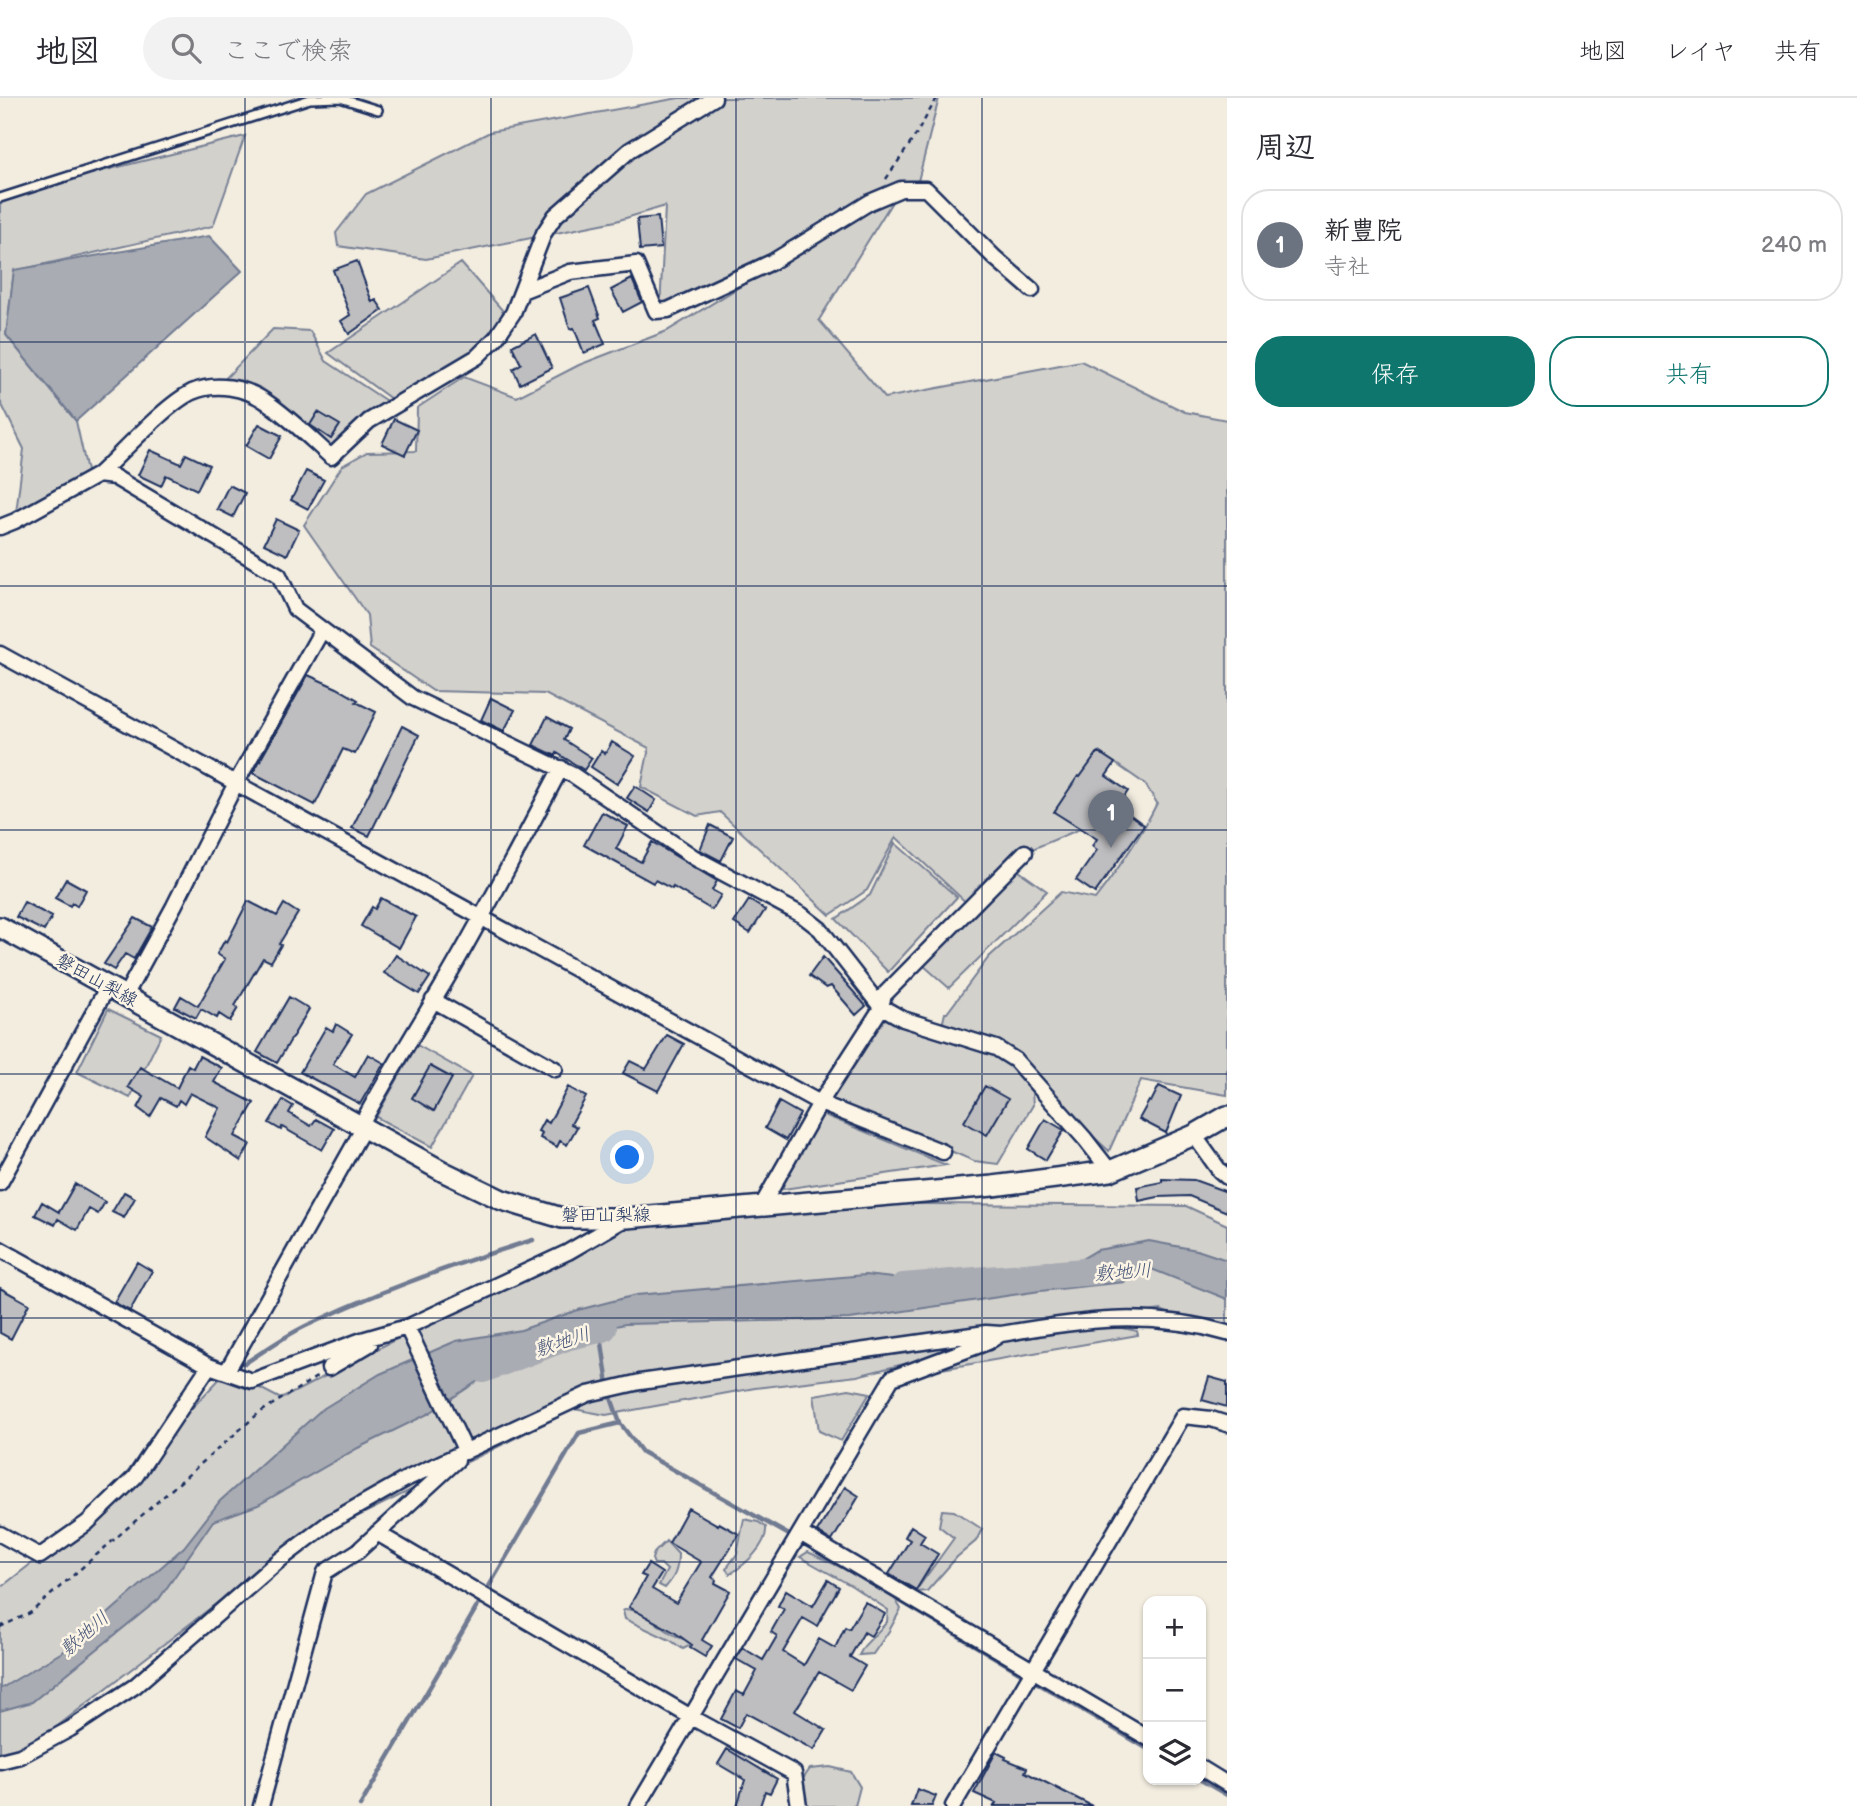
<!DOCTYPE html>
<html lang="ja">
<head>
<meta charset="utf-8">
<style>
	:root { --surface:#fff; --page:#f2f2f3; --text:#2b2b33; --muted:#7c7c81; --line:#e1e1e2; --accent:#0f766e }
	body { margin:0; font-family:"Balsamiq Sans","Klee One",sans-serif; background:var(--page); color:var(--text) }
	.controls { position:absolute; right:21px; bottom:21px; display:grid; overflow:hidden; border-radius:14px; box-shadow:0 2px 5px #0004 }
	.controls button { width:63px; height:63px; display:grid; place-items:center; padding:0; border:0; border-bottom:2px solid var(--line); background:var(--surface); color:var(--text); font:35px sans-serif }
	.you { position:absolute; left:628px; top:1060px; width:24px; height:24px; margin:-18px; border:5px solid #fff; border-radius:50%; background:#1a73e8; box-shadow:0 0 0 10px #1a73e833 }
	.badge { display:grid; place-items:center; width:46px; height:46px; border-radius:50%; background:var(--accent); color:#fff; font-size:23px; font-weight:700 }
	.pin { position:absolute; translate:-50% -58px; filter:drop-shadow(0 2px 4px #0008) }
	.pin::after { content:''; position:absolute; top:37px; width:24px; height:21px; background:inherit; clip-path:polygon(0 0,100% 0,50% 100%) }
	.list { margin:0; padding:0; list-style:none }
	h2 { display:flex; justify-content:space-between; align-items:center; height:91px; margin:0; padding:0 28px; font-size:30px }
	h2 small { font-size:23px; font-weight:400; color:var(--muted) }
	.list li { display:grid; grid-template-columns:46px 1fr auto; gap:21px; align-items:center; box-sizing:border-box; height:112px; margin:0 14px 14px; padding:0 14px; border:2px solid var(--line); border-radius:28px }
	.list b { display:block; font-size:26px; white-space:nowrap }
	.list p { margin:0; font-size:23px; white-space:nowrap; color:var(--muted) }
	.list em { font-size:23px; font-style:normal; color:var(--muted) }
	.actions { display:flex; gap:14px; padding:21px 28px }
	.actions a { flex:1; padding:16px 0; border:2px solid var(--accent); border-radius:28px; text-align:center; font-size:24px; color:var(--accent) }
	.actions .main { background:var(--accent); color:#fff }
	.icon { flex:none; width:38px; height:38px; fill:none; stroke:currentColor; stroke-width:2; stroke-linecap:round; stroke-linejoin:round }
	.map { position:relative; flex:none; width:1227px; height:1708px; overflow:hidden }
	header { display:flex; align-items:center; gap:42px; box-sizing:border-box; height:98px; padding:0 35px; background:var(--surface); border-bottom:2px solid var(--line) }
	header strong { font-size:33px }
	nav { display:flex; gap:38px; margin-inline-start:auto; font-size:24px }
	.search { width:490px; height:63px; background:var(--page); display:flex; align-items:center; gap:18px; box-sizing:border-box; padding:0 24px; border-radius:38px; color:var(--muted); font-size:26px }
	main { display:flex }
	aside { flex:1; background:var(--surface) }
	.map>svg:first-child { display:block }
	.green { fill:#d3d1cc; stroke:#778095; stroke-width:2 }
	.water { fill:#a9acb3; stroke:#707a91; stroke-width:2 }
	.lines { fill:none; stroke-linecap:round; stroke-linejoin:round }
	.stream { stroke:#707a91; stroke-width:4.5 }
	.river { stroke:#a9acb3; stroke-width:28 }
	.building { fill:#bebec0; stroke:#1b2f5e; stroke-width:2 }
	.lane-casing { stroke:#1b2f5e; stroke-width:12 }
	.street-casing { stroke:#1b2f5e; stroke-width:19 }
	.secondary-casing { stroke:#1b2f5e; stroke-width:24 }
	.path { stroke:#1b2f5e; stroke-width:2.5; stroke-dasharray:5 5; stroke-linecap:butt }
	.lane { stroke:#fcf5e5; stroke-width:7 }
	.street { stroke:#fcf5e5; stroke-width:14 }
	.secondary { stroke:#fcf5e5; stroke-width:19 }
	.grid { fill:none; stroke:#1b2f5e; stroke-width:2; stroke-opacity:0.55 }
	.labels { text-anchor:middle; stroke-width:5; stroke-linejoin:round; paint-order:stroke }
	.street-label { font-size:18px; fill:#1b2f5e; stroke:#fcf5e5 }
	.water-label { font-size:19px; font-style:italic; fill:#465478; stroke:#fcf5e5 }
</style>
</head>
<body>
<header>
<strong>地図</strong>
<div class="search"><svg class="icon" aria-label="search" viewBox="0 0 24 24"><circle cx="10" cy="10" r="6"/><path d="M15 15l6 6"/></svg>ここで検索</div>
<nav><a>地図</a><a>レイヤ</a><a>共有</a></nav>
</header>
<main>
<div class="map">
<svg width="1227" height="1708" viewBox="0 0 1227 1708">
	<rect width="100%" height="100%" fill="#f3ede0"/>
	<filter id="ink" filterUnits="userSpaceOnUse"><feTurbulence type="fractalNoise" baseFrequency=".0143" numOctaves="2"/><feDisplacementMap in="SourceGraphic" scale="14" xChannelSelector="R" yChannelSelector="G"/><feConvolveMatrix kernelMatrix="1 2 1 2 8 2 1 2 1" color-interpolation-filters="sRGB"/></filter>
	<g filter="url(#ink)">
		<!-- green -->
		<path class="green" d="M679,0H939L916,91H900L819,222L885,300L1081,263L1185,314L1227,322V997L1141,982L1109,1053L1031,981L1033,1007L998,1066L974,1063L831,1002L880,912L941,932L945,915H947L989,859L1061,794L1095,801C1119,770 1140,740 1157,705L1145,686L1099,654L1055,713L1080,731L1025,754L1012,768L1047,793L949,890L923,867L971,809L896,739L867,792L830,817L720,714L697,718L641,689L649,650L545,596L433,593L370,550L367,517L304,427L342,368L367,354L416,353L417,310L464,279L517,299L579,267L667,233L877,105L660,213L665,108L616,123L426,161L338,148L336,135L366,96L490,34Z
			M245,38L213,128L14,173L6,237L76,323L89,382L15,423L24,351L0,303V98Z
			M461,165L503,213L496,240L398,306L328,255Z
			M273,231L310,233L326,263L394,308L327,356L265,297L218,288Z
			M895,745L957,799L888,874L836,821L870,797Z
			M108,911L161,937L130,1000L77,974Z
			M417,947L472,978L432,1049L376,1019Z
			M822,1016L946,1067L777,1092Z
			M803,1105L1186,1108L1227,1127V1242L1161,1212L962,1241L979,1248L1109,1227L1137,1233L1138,1237L936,1272L918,1270L970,1249L857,1278L755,1290L606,1317L574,1311L278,1458L20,1657L0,1660V1490L55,1447L155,1349L227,1273L281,1301L614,1128Z
			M849,1291L870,1295L841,1343L819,1333L814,1297Z
			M942,1412L954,1413L982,1431L976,1443L957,1459L927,1493L915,1494L954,1440L939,1428Z
			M744,1421L758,1424L766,1429C768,1447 745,1467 730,1476L726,1471L737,1456Z
			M666,1443L678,1456C678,1471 675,1479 665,1490L659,1487L667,1472L661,1466H654L652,1461L654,1455Z
			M808,1454L851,1474L895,1501L901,1511L889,1533L873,1556L859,1557L864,1548L887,1524L888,1512L852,1488L800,1459Z
			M626,1511C646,1512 663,1534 683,1541L696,1527L703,1534L691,1547L683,1551L670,1542L625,1521L623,1513Z
			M830,1669L851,1674L860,1689L855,1708H803L802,1682L810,1671Z"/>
		<!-- water -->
		<path class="water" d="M209,138L242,173L76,323L6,237L14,172Z
			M1149,1143L1197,1152L1227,1162V1201L1149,1170L1125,1184L1040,1193L850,1221L625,1226L569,1238L513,1260L428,1316L358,1350L258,1407L213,1423L159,1501L32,1604L0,1613V1591L69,1550L184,1449L220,1403L321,1312L380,1276L456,1243L521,1232L578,1212L636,1197L865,1177L939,1185L1058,1175L1097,1152Z"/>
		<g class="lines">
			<!-- stream -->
			<path class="stream" d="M0,1159L191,1266H198
				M600,1231L609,1294L620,1325L642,1354L805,1446L1148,1651
				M235,1265H245C266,1252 287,1236 310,1226C382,1192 457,1165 533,1142
				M1201,1682L1227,1697
				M360,1708L579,1335L620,1325"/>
			<!-- river -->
			<path class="river" d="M903,1189L1096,1173
				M483,1271L569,1238L603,1230"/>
		</g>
		<!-- building -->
		<path class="building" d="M658,119L661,150L640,152L637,121Z
			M357,163L372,204L376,202L383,212L349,236L341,223L350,217L333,172Z
			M632,181L642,204L623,214L611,192Z
			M589,190L600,220L595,222L605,246L584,255L574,230L570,231L560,200Z
			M536,236L552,270L520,286L513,271L521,266L512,248Z
			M318,314L340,327L331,341L310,327Z
			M394,321L417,332L405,357L382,346Z
			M259,326L282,338L269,361L246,348Z
			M150,352L181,366L186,356L209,367L197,392L166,377L161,388L138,377Z
			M306,373L324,382L308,411L291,402Z
			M229,387L245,395L233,419L217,411Z
			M276,421L299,432L287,457L264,446Z
			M308,577L337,590L358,602L356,604L376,614L355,656L343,651L315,707L253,675Z
			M491,600L515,612L504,633L481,622Z
			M547,619L569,631L564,642L592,660L584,672L557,655L556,658L533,647Z
			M402,628L419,637L369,738L352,730Z
			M612,644L635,658L617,686L591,669L601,653L605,656Z
			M1098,654L1115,665L1106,678L1128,693L1118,708L1144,727L1095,795L1076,782L1097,752L1092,748L1097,741L1054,714L1078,678L1080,679Z
			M635,688L656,702L649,714L627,700Z
			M602,714L628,728L616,751L641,764L652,744L717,783L712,792L721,797L712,812L673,789L672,791L655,782L653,785L584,747Z
			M710,727L733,739L721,763L700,752Z
			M66,781L86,792L77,808L72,805L70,808L55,800Z
			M381,800L416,819L399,850L361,828L372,809L375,811Z
			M749,802L765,812L750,835L734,825Z
			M248,803L277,818L284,806L298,815L279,846L281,847L271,864L263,860L235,908L238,910L230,923L219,916L217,920L201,911L196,920L175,909L181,898L198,908L225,861L217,856L225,842L227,844Z
			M24,804L52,819L44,833L16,819Z
			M135,820L152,829L134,861L125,856L114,872L104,866Z
			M396,857L430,879L419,896L384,875Z
			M823,859L866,908L856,917L831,888L826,890L809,878Z
			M289,899L309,911L277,965L257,954Z
			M336,926L352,936L333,966L355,979L368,956L384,965L360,1006L300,974L326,929L333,933Z
			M667,937L684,946L658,993L623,975L630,963L646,971Z
			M199,958L222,970L214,984L254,1005L235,1038L250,1046L241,1063L205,1039L220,1010L190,995L184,1006L179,1002L176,1008L161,1000L150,1019L138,1010L144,999L128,989L140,969L177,990L188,967L193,970Z
			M430,968L452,980L434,1013L412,1000Z
			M985,988L1008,1001L987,1037L964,1024Z
			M1159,988L1181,998L1166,1035L1139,1021L1149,1003L1151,1004Z
			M568,989L586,999L571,1026L577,1029L567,1047L560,1043L557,1049L540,1040L542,1035L538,1033L544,1022L549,1025Z
			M283,1002L293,1008L289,1015L311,1028L316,1021L334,1031L322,1052L282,1029L281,1032L269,1025Z
			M779,1004L800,1016L786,1042L765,1030Z
			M1045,1021L1064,1032L1046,1062L1028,1051Z
			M1162,1081L1194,1082L1227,1094V1114L1189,1098L1158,1099L1139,1103L1137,1089L1162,1084Z
			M75,1086L105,1104L98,1116L89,1111L77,1132L58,1121L55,1127L35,1117L42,1104L59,1114Z
			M124,1094L135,1100L124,1120L112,1114Z
			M137,1164L152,1173L130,1213L114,1204Z
			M0,1190L29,1206L11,1241L0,1235Z
			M1209,1279L1227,1284V1309L1202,1302Z
			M845,1389L859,1398L832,1443L817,1434Z
			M688,1410L718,1427L719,1425L739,1436L712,1479L716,1482L715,1485L730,1493L702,1542L712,1548L705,1559L690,1550L692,1547L674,1534L629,1509L646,1479L641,1477L648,1466L662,1475L652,1491L676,1505L701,1464L669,1445Z
			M911,1428L925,1437L920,1445L938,1456L916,1492L889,1476L910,1442L905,1439Z
			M828,1482L839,1489L817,1528L803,1520L783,1554L804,1567L819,1541L835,1550L845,1529L849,1531L865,1504L885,1516L871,1538L864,1534L850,1559L865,1568L851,1592L819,1574L795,1613L826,1632L814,1652L746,1615L738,1630L721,1621L736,1593L744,1597L757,1573L736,1561L743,1550L763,1562L777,1538L771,1534L784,1511L778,1508L786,1492L813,1508Z
			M727,1651L777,1681L770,1695L765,1693L760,1708H737L745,1682L718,1666Z
			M996,1654L1006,1659L1005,1661L1027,1670L1025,1674L1092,1708H994L996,1705L974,1695Z
			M917,1691L936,1698L932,1708H911Z"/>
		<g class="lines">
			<defs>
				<path id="lane" d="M0,100L310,1L340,0L378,12"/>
				<path id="street" d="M522,193L570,174L636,166L656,213L668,212L772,164L870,104L901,91H926L994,159L1032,192
					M98,377C122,355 165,307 192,294C215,284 245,289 265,303C289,319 310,340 331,359L369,323L477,259L496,240L513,215L544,135L555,118L630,52L714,0
					M0,429L15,423L98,377L114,379L279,477L295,511L413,600L573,677L695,760L802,817L820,831L880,908L903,921L996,950L1015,962L1085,1041L1110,1073
					M0,556L820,1005L943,1054
					M125,898L174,808L236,685L322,532
					M433,902L555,971
					M361,1027C386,981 413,937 440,892C483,820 521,745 561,670
					M1194,1037L1219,1072L1227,1079
					M0,1085L108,888
					M761,1109L820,1005L880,912L884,897L1025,754
					M0,1151L209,1268L252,1283L362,1242L407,1229L568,1154L625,1121
					M407,1229L466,1354
					M329,1270L370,1246
					M227,1273L364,1029
					M377,1435L691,1619L794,1675L799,1708
					M800,1435L1148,1640
					M0,1436L40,1458L87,1425L135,1379L209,1268
					M0,1663L20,1658L70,1631L135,1588L276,1465L330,1424L406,1381L588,1296L640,1284L986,1235L1001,1236C1081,1222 1147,1212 1227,1235
					M1201,1670L1227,1686
					M261,1708L325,1474L358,1453L457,1362
					M638,1708L892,1280L988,1244L999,1237
					M953,1708L1183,1318L1211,1321L1227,1326"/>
				<path id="secondary" d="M0,829L444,1074L502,1102L562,1120H627L993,1088L1110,1073L1194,1037L1227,1018"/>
			</defs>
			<!-- lane casing -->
			<use href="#lane" class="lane-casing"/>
			<!-- street casing -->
			<use href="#street" class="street-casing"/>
			<!-- secondary casing -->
			<use href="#secondary" class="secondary-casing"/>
			<!-- path -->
			<path class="path" d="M886,81L914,40L937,0
				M0,1529L30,1515L259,1315L318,1278"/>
			<!-- lane -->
			<use href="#lane" class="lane"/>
			<!-- street -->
			<use href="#street" class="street"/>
			<!-- secondary -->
			<use href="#secondary" class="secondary"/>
		</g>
	</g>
	<!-- grid -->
	<path class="grid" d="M245,0V1708M491,0V1708M736,0V1708M982,0V1708M0,244H1227M0,488H1227M0,732H1227M0,976H1227M0,1220H1227M0,1464H1227"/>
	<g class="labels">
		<!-- street labels -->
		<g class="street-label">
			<text transform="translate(97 882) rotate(29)" y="6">磐田山梨線</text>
			<text x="606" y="1123">磐田山梨線</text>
		</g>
		<!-- water labels -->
		<g class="water-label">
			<text transform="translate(1123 1173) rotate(-4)" y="7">敷地川</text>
			<text transform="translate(562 1243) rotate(-18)" y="7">敷地川</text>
			<text transform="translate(84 1535) rotate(-41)" y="7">敷地川</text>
		</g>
	</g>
</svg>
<div class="controls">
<button>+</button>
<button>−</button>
<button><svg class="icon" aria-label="layers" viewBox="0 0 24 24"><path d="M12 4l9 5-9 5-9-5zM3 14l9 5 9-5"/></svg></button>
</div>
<div class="you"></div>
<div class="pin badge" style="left:1111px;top:750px;background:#6b7280">1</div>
</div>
<aside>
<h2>周辺<small></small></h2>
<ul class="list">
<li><span class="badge" style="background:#6b7280">1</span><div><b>新豊院</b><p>寺社</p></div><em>240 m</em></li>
</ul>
<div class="actions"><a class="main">保存</a><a>共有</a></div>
</aside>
</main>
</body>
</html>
